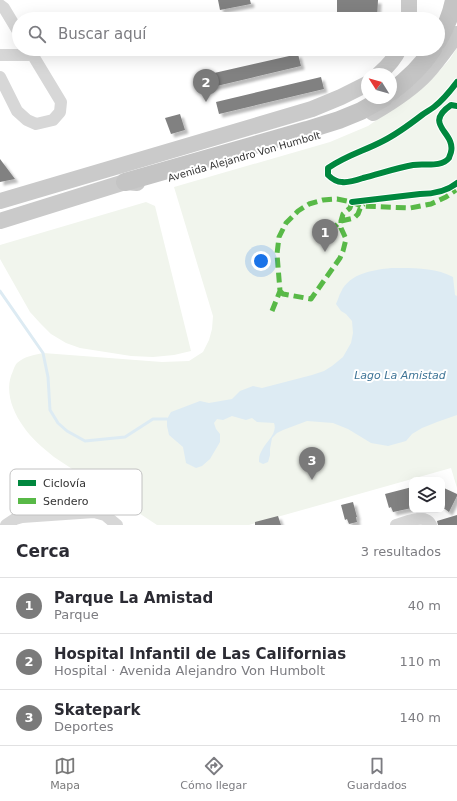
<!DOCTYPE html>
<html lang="es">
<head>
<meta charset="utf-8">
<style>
	:root { --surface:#fff; --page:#f7f7f7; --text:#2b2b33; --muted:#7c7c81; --line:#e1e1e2; --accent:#7a7a7a }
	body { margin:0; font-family:"DejaVu Sans",sans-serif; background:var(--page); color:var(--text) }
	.controls { position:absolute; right:12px; bottom:12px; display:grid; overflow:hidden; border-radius:8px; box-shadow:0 4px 16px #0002 }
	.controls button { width:36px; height:36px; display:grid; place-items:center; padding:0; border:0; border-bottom:1px solid var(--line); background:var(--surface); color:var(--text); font:20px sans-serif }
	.compass { position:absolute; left:361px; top:68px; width:36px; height:36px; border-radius:50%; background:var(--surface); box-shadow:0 4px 16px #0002; rotate:307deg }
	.you { position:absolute; left:261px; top:261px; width:14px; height:14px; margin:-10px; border:3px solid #fff; border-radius:50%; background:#1a73e8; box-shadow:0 0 0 6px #1a73e833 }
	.badge { display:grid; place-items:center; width:26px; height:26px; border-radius:50%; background:var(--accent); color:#fff; font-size:13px; font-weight:700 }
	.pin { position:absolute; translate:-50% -33px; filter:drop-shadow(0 1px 2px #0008) }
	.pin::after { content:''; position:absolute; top:21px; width:14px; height:12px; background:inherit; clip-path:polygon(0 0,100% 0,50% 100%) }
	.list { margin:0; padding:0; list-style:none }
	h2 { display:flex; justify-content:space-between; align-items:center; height:52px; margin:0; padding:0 16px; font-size:17px }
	h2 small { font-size:13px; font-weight:400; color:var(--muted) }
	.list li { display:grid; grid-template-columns:26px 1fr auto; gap:12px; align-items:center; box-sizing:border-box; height:56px; padding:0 16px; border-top:1px solid var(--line) }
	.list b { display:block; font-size:15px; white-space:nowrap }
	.list p { margin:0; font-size:13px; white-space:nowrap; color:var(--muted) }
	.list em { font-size:13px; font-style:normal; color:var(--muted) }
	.icon { flex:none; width:22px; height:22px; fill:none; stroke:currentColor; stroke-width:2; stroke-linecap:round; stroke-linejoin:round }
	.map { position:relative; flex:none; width:457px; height:525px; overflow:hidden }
	.search { position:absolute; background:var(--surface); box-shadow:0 4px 16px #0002; left:12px; right:12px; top:12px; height:44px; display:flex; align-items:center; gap:10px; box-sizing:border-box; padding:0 14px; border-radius:22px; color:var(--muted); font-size:15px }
	.sheet { height:220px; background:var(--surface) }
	nav { display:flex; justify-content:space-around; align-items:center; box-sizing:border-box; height:56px; border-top:1px solid var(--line); background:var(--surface); font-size:11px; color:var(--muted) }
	nav a { display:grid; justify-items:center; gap:2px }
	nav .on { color:var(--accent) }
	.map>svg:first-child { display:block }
	.green { fill:#f1f5ed }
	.water { fill:#ddebf3 }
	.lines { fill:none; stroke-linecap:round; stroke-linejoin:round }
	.stream { stroke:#ddebf3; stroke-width:3 }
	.building { fill:#818181; filter:url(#shadow) }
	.minor { stroke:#d7d7d7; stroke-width:12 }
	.major { stroke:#cacaca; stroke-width:16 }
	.highway { stroke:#c4c4c4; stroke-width:18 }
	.quiet { stroke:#58b947; stroke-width:5; stroke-dasharray:10 5; stroke-linecap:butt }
	.cycleway-casing { stroke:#fff; stroke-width:8 }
	.cycleway { stroke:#00873e; stroke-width:6 }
	.labels { text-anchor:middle; stroke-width:4; stroke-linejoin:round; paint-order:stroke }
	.street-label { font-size:10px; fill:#333; stroke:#fff }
	.water-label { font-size:11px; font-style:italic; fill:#3f7597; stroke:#fff }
	.key { fill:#fff; stroke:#c2c2c2; stroke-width:1 }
	.key-label { font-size:11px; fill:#333 }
</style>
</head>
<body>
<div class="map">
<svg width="457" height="525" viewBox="0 0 457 525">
	<defs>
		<filter id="shadow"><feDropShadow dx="3.5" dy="3.5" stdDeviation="1" flood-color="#0004"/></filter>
	</defs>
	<rect width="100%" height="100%" fill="#fff"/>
	<!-- green -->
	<path class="green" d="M457,48V488L451,468L249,525H157L54,457C43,448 31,438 23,426C12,411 4,389 13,371C14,368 15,365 17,363C25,356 34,355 43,353L162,362L189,361L203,352L209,340L212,329L213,316L174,187L330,142L368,126L403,102L431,80L450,59Z
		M146,202L155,206L191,351L174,355L153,357L131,356L80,348L66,343L51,334L40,323L30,312L0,259V245Z"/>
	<!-- water -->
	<path class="water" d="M391,268C412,268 434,267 453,277L455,295L457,296V415L437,422L422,428L412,434L406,441L388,446L371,443L348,429L333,423L307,421L283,430L277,433L272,438L270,449V455L268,462L263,464L259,462C259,459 259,455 261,452C265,442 278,434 274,423L257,422L252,418L246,420L232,416L223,420L217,419L214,423L216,429L220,434V442L210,459L202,466L196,468L186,463L183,447L169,435L167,426V419L171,412L200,401L209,403L232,399L240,391L253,386L262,388L312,375L324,371L332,366L343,357L351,343L353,333L352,321L346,314L341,311L336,304C338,300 339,295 341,292C350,273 373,270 391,268Z"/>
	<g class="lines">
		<!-- stream -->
		<path class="stream" d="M0,291L43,353L48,377L50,410L58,423L67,431L85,441L125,437L153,419H167"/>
	</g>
	<!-- building -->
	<path class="building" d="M218,0H250L251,4L220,10Z
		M337,0H378L377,19L337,18Z
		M298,54L301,66L204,89L201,76Z
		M321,77L324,89L219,114L216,102Z
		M180,114L185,130L171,134L165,118Z
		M0,159L15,179L0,182Z
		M412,487V508L393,512L391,507L389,508L385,494Z
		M444,488L457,494V496L449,512L442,507V492Z
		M353,502L357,517H356L357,522L349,524L347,519L345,520L341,505Z
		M457,515V525H438L437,521Z
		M278,516L281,525H255V522Z"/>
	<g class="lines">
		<!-- minor -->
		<path class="minor" d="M0,5L4,8L19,33
			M0,55H32
			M0,77L17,111L27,120L36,124L53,120L60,112L61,102L29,49
			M6,525L15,519L22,517L94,512L105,515L117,525
			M396,525C403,523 420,516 426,520C429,521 430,523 431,525"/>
		<!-- major -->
		<path class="major" d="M408,19L409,13V0
			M379,74C386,68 395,58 399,49
			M373,113C392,102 411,90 426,74C437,62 447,48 457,34
			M0,201L312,109L341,97L367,84
			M0,221L125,182L137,183"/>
		<!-- highway -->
		<path class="highway" d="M438,41C446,27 451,16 454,0
			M391,92C407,80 422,66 433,49
			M125,182L307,130L339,120L361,111L384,98"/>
		<!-- quiet -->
		<path class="quiet" d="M330,231L341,221L354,218L358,214L361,206L364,204
			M280,291L283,294L311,299L340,258L343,251L346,239L341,228V221L343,214L350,208L352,202
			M272,311L280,291L277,254L279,237L286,223L298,211L309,204L323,200L337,199L352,202L361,206L410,208L431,204L446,197L456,190"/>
		<defs>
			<path id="cycleway" d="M457,82C451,90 443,100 434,107C430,110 426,112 422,115C409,125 397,134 383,141C364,151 347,155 328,168V175C332,179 336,182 342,182C348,183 357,180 363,178C379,174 396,168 413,165C424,163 441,168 449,158C449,157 451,153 451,152C456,132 422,125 451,105L457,106
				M352,202L420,194C434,194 446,192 457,183"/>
		</defs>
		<!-- cycleway casing -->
		<use href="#cycleway" class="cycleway-casing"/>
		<!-- cycleway -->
		<use href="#cycleway" class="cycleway"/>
	</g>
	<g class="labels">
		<!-- street labels -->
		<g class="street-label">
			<text transform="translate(244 156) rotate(-16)" y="4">Avenida Alejandro Von Humbolt</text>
		</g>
		<!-- water labels -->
		<g class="water-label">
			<text x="400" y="379">Lago La Amistad</text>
		</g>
	</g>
	<!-- legend -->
	<rect x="10" y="469" width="132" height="46" rx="6" class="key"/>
	<rect x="18" y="480" width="18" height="6" fill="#00873e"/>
	<rect x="18" y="498" width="18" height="6" fill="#58b947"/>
	<g class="key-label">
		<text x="43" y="487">Ciclovía</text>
		<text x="43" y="505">Sendero</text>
	</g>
</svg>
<div class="controls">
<button><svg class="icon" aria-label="layers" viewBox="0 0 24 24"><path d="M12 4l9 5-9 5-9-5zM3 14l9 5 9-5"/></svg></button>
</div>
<svg class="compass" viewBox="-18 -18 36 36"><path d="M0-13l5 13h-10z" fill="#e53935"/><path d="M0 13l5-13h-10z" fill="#7c7c81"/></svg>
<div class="you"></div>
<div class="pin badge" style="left:325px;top:252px">1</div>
<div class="pin badge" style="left:206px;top:102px">2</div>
<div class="pin badge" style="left:312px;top:480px">3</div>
<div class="search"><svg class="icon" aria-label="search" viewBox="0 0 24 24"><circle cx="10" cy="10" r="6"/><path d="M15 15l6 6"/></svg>Buscar aquí</div>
</div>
<section class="sheet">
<h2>Cerca<small>3 resultados</small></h2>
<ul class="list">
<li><span class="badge">1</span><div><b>Parque La Amistad</b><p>Parque</p></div><em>40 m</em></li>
<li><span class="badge">2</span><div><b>Hospital Infantil de Las Californias</b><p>Hospital · Avenida Alejandro Von Humbolt</p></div><em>110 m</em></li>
<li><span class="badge">3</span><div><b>Skatepark</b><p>Deportes</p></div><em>140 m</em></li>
</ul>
</section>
<nav>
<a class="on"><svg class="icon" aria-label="map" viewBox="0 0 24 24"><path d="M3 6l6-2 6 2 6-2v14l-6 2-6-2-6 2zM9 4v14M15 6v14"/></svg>Mapa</a>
<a><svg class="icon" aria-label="directions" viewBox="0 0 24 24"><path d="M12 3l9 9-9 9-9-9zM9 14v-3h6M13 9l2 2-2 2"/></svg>Cómo llegar</a>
<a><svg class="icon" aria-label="saved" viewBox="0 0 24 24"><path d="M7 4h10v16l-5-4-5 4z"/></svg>Guardados</a>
</nav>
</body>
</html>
